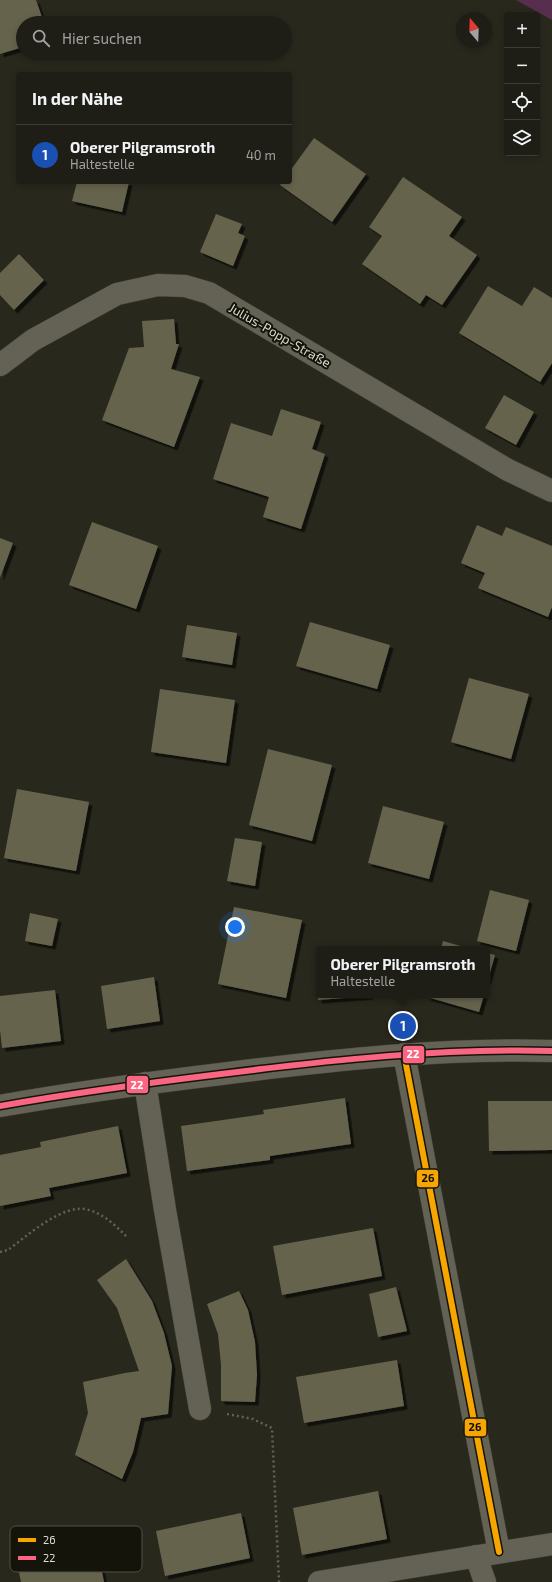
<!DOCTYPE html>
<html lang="de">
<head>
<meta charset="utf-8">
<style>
	:root { --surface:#1e1e16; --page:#26271f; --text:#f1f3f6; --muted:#a1a2a1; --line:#3c3c35; --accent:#9d9e92 }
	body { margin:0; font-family:"Exo 2",sans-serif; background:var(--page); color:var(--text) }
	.controls { position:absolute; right:12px; top:12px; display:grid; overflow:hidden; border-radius:4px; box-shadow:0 2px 6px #0003 }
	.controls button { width:36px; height:36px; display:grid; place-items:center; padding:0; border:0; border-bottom:1px solid var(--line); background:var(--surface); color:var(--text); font:20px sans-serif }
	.compass { position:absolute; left:456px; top:12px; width:36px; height:36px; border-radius:50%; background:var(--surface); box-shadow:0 2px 6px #0003; rotate:341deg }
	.you { position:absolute; left:235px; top:927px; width:14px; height:14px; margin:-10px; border:3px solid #fff; border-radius:50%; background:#1a73e8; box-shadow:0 0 0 6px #1a73e833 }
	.badge { display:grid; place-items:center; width:26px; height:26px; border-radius:50%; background:var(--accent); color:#fff; font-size:13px; font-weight:700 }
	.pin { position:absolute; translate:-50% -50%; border:2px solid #fff; box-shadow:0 1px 4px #0006 }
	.popup { position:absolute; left:316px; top:946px; width:174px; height:52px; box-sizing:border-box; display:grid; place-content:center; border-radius:4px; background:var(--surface); filter:drop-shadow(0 1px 3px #0005); font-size:13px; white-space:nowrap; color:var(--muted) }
	.popup b { font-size:15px; color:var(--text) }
	.popup::after { content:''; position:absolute; left:50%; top:100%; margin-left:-8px; border:8px solid transparent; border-top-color:var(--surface) }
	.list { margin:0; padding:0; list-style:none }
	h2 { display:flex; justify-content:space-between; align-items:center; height:52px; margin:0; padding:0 16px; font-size:17px }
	h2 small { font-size:13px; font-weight:400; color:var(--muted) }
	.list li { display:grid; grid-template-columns:26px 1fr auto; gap:12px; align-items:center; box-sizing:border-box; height:60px; padding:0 16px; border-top:1px solid var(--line) }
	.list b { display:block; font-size:15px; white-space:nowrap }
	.list p { margin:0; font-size:13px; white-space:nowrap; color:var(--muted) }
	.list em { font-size:13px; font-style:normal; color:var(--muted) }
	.icon { flex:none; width:22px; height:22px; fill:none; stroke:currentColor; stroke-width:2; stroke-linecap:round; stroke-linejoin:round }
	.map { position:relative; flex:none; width:552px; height:1582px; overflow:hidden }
	.search { position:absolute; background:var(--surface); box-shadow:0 2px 6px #0003; left:16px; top:16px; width:276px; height:44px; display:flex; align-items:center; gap:10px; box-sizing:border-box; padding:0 14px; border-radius:22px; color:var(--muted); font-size:15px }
	.panel { position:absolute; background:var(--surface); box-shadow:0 2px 6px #0003; left:16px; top:72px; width:276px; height:112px; border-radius:4px }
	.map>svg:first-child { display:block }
	.green { fill:#582e4f }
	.building { fill:#66644d; filter:url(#shadow) }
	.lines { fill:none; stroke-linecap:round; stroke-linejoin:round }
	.minor-casing { stroke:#44443b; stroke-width:23 }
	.path { stroke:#626257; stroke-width:2.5; stroke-dasharray:2 3; stroke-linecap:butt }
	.minor { stroke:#636255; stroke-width:22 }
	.bus-1-casing { stroke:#14140b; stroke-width:9 }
	.bus-2-casing { stroke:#14140b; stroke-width:9 }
	.bus-1 { stroke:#f7a600; stroke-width:6 }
	.bus-2 { stroke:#fa6682; stroke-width:6 }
	.labels { text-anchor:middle; stroke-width:4; stroke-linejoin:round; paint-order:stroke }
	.street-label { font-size:13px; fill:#dcddd1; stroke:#14140b }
	.key { fill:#14140b; stroke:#505046; stroke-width:1 }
	.key-label { font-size:11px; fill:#dcddd1 }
	.line-badge { stroke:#14140b; stroke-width:1.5 }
	.badge-label { font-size:11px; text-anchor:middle; font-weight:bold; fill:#fff }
	.pale-badge-label { font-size:11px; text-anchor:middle; font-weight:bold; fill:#111 }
</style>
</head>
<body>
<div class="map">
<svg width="552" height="1582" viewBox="0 0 552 1582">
	<defs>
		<filter id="shadow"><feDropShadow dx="3.5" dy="3.5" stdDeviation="0" flood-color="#0009"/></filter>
	</defs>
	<rect width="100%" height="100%" fill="#28281d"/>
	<!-- green -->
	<path class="green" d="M516,0H552V20Z"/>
	<!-- building -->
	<path class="building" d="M0,0H36L44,23H23V47L0,54Z
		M314,138L366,174L332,222L280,185L282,182H290V171Z
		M403,177L462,217L449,236L477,255L442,305L426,295L420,304L362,264L382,236L369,227Z
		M77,182H129L122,212L72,201Z
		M216,214L242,224L238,233L245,236L233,266L200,252Z
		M19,254L44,280L14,310L0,295V273Z
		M488,286L522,306L534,287L552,298V363L540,382L459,333Z
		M174,319L176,344H179L171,369L200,377L174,447L102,420L129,348L144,347L142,321Z
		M504,395L534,412L516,445L485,428Z
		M281,409L321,422L312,449L325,454L301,529L263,517L269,497L213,479L231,423L272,436Z
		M92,522L158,546L136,609L69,585Z
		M477,525L502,536L506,527L552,546V607L548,617L478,588L485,573L461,563Z
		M0,538L13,543L0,578Z
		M310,622L390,645L377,689L296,666Z
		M187,625L237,633L232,665L182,657Z
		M469,678L529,694L511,759L451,742Z
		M160,689L235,700L226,763L151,752Z
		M268,749L332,765L312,841L249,825Z
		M17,789L89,802L76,871L4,858Z
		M383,806L444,822L429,879L368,863Z
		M235,838L262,842L255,886L227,881Z
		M490,890L529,900L516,951L477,941Z
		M234,907L302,920L286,998L218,984Z
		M30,913L58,919L52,946L25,941Z
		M443,941L471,949H441Z
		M487,953L495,955L487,983Z
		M154,977L160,1021L107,1029L101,986Z
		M55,990L61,1041L2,1048L0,1030V996Z
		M319,995H370V996L318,1000Z
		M427,995H484L479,1012L427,997Z
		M345,1098L351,1144L270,1156V1160L187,1171L181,1126L264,1114L263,1110Z
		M488,1101H552V1150L489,1151Z
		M118,1126L127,1173L49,1188L51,1196L0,1206V1155L41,1147L40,1142Z
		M373,1228L382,1276L282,1295L273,1246Z
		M126,1259L152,1301L164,1333L172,1366L168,1414L141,1418L133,1452L122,1479L75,1455L88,1413L83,1382L125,1373L139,1371L117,1308L97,1280Z
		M396,1287L407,1331L378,1337L369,1294Z
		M239,1291L248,1310L255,1342L257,1375L255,1402L221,1401V1365L218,1334L207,1304Z
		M397,1360L404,1406L304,1423L296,1377Z
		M378,1491L387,1539L302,1555L293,1508Z
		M241,1513L250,1558L165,1576L156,1531Z
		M96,1542L104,1582H21L16,1558Z"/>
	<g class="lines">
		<defs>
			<path id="minor" d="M0,365L33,340L117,294L158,285L185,286L209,293L508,470L552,491
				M404,1054L499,1552
				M145,1083L165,1210L200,1409
				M0,1106C73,1093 147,1083 221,1074C331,1060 441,1048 552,1051
				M476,1556L485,1582
				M319,1582L552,1544"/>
		</defs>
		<!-- minor casing -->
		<use href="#minor" class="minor-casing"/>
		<!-- path -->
		<path class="path" d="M0,1252L8,1250C27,1236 64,1202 89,1210C104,1214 117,1227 128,1238
			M227,1414L253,1419L272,1428L279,1582"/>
		<!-- minor -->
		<use href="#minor" class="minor"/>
		<defs>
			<path id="bus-1" d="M404,1054L499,1552"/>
			<path id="bus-2" d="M0,1106C73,1093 147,1083 221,1074C331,1060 441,1048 552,1051"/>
		</defs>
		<!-- bus-1 casing -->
		<use href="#bus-1" class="bus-1-casing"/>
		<!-- bus-2 casing -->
		<use href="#bus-2" class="bus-2-casing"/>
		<!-- bus-1 -->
		<use href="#bus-1" class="bus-1"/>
		<!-- bus-2 -->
		<use href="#bus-2" class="bus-2"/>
	</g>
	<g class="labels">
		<!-- street labels -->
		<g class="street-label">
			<text transform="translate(280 335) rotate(30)" y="5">Julius-Popp-Straße</text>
		</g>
	</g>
	<!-- legend -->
	<rect x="10" y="1526" width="132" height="46" rx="6" class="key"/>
	<rect x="18" y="1538" width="18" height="4" fill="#f7a600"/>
	<rect x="18" y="1556" width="18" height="4" fill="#fa6682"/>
	<g class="key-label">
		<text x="43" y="1544">26</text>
		<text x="43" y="1562">22</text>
	</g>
	<g class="line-badge">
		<rect x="402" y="1045" width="23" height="19" rx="4" fill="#fa6682"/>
		<rect x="126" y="1075" width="23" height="19" rx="4" fill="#fa6682"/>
		<rect x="416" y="1169" width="23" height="19" rx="4" fill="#f7a600"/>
		<rect x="464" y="1418" width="23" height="19" rx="4" fill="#f7a600"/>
	</g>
	<g class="badge-label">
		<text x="413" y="1058">22</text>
		<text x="137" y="1089">22</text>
	</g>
	<g class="pale-badge-label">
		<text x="428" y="1182">26</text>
		<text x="475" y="1431">26</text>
	</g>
</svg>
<div class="controls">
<button>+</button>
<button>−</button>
<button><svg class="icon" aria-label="locate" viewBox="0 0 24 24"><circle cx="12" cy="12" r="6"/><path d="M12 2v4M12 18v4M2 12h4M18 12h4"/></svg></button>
<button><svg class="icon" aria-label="layers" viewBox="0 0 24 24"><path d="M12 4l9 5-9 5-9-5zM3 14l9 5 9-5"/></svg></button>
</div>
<svg class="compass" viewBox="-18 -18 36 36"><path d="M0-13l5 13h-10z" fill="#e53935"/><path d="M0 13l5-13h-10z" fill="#a1a2a1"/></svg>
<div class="you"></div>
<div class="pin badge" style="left:403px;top:1026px;background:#1a4fb4">1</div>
<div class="popup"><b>Oberer Pilgramsroth</b>Haltestelle</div>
<div class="search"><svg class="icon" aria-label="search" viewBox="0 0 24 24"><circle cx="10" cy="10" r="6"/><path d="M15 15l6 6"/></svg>Hier suchen</div>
<section class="panel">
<h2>In der Nähe<small></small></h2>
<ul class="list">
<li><span class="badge" style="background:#1a4fb4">1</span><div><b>Oberer Pilgramsroth</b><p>Haltestelle</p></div><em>40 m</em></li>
</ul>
</section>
</div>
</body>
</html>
